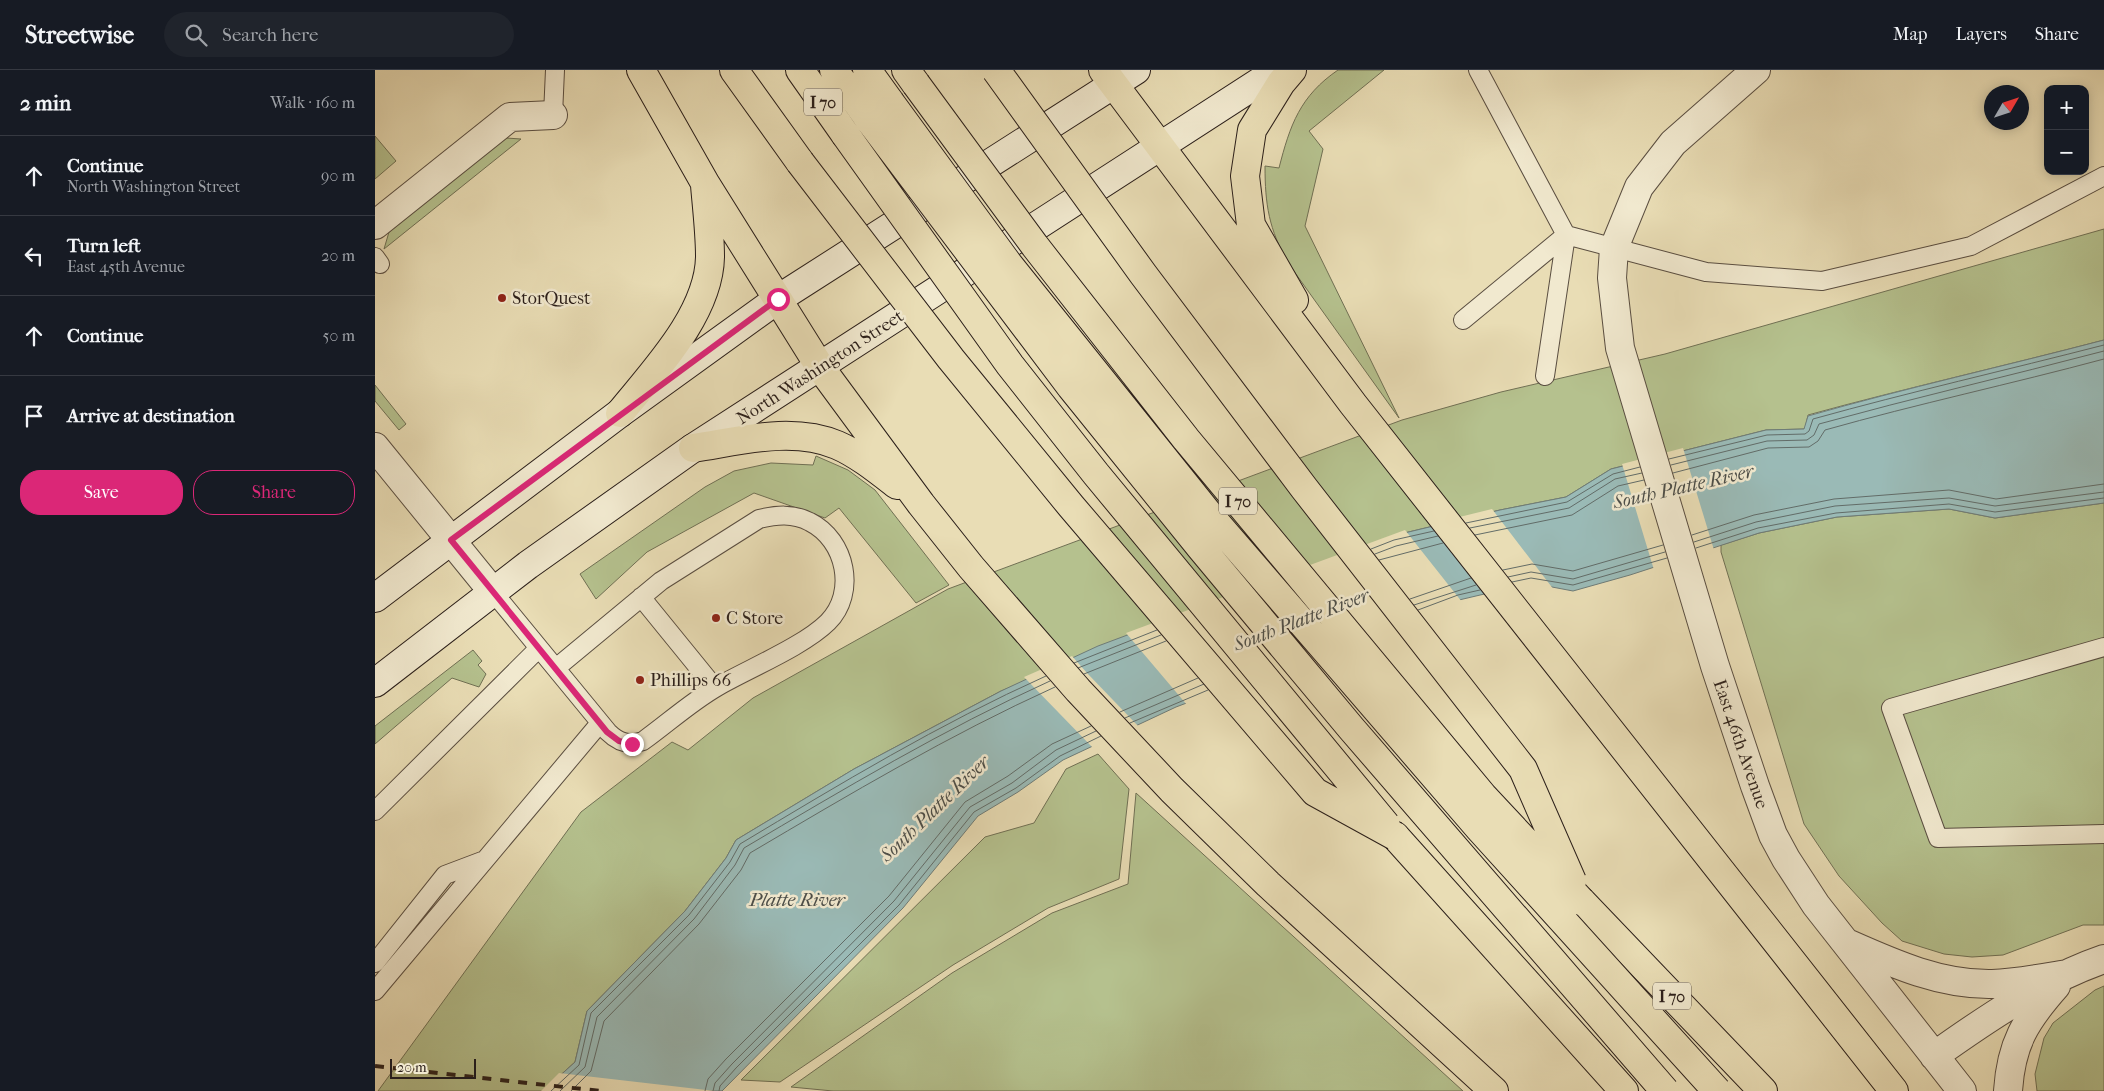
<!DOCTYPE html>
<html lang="en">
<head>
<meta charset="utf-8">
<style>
	:root { --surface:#171b24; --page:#20242c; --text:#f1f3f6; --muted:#9ea1a6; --line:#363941; --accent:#db2777 }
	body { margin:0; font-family:"IM FELL French Canon",serif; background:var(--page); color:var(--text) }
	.controls { position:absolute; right:15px; top:15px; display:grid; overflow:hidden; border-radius:10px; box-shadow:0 2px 12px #0003 }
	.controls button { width:45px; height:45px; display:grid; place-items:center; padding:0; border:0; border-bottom:1px solid var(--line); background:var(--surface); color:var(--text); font:25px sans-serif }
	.compass { position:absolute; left:1609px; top:15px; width:45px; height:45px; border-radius:50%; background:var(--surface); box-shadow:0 2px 12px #0003; rotate:51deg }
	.scale { position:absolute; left:15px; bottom:12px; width:86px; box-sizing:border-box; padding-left:5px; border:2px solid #2b1f1a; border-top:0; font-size:14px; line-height:18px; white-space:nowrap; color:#2b1f1a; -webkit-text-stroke:4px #f1e9cf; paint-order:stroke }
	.stop { position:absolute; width:15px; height:15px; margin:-11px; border:4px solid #db2777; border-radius:50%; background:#fff }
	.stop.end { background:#db2777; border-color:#fff; box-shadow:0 1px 5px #0008 }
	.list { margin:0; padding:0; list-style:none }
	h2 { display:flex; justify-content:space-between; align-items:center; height:65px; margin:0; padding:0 20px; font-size:21px }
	h2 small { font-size:16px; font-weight:400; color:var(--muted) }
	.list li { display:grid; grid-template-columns:32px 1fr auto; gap:15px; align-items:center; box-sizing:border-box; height:80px; padding:0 20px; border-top:1px solid var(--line) }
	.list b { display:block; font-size:19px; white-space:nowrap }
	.list p { margin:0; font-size:16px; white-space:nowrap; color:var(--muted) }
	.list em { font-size:16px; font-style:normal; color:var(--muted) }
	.actions { display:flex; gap:10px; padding:15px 20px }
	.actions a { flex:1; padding:11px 0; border:1px solid var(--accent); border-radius:20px; text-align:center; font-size:18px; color:var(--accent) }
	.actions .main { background:var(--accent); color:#fff }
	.icon { flex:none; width:28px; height:28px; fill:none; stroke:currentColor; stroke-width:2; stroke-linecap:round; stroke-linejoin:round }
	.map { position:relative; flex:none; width:1729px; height:1021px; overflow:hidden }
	header { display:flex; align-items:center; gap:30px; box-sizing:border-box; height:70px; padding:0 25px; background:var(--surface); border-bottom:1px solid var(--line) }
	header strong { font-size:24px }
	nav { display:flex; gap:28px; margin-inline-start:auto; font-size:18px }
	.search { width:350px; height:45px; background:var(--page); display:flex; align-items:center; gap:12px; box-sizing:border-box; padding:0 18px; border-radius:28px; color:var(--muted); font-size:19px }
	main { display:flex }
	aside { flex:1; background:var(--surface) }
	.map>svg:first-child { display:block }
	.green { fill:#b5c18e; stroke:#707054 }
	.water { fill:#9abab6; stroke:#6e7c78 }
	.pier { fill:#e9ddb5 }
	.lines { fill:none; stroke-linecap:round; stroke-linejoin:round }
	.shore { stroke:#626c68; stroke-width:1 }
	.service-casing { stroke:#5a4e41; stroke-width:20 }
	.minor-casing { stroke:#5a4e41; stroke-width:30 }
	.tertiary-casing { stroke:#5a4e41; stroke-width:30 }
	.secondary-casing { stroke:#2b1f1a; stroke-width:30 }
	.motorway-casing { stroke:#2b1f1a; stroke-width:30 }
	.service { stroke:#f1e9cf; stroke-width:18 }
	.minor { stroke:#f1e9cf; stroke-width:28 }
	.tertiary { stroke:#f1e9cf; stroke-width:28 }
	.secondary { stroke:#f1e9cf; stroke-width:28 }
	.motorway { stroke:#e9ddb5; stroke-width:28 }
	.rail { stroke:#2b1f1a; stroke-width:4; stroke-dasharray:9 9; stroke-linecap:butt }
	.motorway-bridge-casing { stroke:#2b1f1a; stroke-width:30; stroke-linecap:butt }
	.motorway-bridge { stroke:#e9ddb5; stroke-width:28 }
	.route { stroke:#db2777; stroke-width:6 }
	.poi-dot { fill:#8f2418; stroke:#f1e9cf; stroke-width:2 }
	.labels { text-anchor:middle; stroke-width:5; stroke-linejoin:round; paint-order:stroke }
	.shield { fill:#f1e9cf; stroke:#665c50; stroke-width:1 }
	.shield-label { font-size:16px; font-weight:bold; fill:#2b1f1a }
	.poi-label { font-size:18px; fill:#2b1f1a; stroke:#f1e9cf; text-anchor:start }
	.street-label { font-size:18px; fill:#2b1f1a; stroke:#f1e9cf }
	.water-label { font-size:19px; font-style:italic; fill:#4c4e49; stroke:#f1e9cf }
</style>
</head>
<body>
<header>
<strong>Streetwise</strong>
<div class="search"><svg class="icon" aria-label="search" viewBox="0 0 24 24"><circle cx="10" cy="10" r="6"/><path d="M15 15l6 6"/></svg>Search here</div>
<nav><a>Map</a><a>Layers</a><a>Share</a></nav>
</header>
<main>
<aside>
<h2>2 min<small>Walk · 160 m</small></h2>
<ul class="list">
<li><svg class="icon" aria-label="ahead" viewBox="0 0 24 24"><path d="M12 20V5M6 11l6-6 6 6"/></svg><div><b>Continue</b><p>North Washington Street</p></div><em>90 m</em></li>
<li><svg class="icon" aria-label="left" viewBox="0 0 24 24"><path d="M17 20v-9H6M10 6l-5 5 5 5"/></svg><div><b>Turn left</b><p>East 45th Avenue</p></div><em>20 m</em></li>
<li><svg class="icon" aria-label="ahead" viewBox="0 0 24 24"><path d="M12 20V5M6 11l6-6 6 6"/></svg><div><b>Continue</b></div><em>50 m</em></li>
<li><svg class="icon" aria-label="arrive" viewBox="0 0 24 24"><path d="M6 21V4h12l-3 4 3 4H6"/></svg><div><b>Arrive at destination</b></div></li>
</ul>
<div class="actions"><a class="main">Save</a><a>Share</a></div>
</aside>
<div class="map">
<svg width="1729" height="1021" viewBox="0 0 1729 1021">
	<rect width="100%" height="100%" fill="#e9ddb5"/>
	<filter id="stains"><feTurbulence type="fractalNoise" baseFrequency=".004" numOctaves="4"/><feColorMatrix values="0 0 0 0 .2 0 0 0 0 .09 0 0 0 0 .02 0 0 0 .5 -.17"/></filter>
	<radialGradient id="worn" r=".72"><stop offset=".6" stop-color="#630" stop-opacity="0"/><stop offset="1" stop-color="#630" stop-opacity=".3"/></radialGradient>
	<!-- green -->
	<path class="green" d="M963,0H1009L934,61L948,79L930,156L1024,348L913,193C894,159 890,135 890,96L904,98C915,55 925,26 963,0Z
		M0,66L21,91L0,109Z
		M131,68L146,69L9,179L14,162Z
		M1729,159V270C1630,296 1531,318 1433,345L1430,359L1391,360L1236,399L1191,427L1125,440L1017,466L626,621L479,699L361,770L351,788L310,841L212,941L200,992L168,1021H3L206,742L297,672L313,680L378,628L573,519L1027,350L1126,322L1290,284Z
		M0,315L31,354L24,360L0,331Z
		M441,386L473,400L500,420L574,515L541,533L464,438L450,448L379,423L272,482L221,529L205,504L330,417L359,401L396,393L438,395Z
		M1729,433V855H1708L1628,885L1597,887L1569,884L1527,871L1507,853L1464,806L1429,754L1346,482V475L1384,463L1462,447L1574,439L1620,448Z
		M98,580L107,591L103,595L111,604L104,617L77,608L0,674V656Z
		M723,684L754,719L744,809L673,838L578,895L405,1012L366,1010L610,767L659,753L691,699Z
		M761,723L1088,1021H458L416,1017L577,903L677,843L753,814Z
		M1729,916V1021H1662L1660,1004L1669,968L1678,953L1720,920Z"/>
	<!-- water -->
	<path class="water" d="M1729,270V433L1620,448L1574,439L1462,447L1384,463L1255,505L1198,521L1156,513L1084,530L801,637L688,690L643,722L603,746L528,838L347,1021H168L200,992L212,941L310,841L351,788L361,770L479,699L626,621L723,576L1017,466L1125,440L1191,427L1236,399L1391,360L1429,359L1433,346C1531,318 1630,296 1729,270Z"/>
	<!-- pier -->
	<path class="pier" d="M1308,378L1339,480L1279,500L1247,394Z
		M1117,439L1179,520L1156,515L1113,526L1056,454Z
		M1030,460L1087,532L812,635L751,563Z
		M697,586L712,603L764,657L718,678L649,607Z
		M184,1003L340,1021H166Z"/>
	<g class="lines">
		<!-- shore -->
		<path class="shore" d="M1294,389L1392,365L1430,364L1434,361L1438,349C1535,322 1632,300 1729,275
			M1296,395L1392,371L1432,370L1439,365L1444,354C1538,328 1634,306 1729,281
			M1298,403L1393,378L1434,377L1443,371L1450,360C1542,334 1636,314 1729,289
			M1091,453L1192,432L1238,404L1265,397
			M1095,458L1194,438L1240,409L1267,403
			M1100,465L1197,445L1243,416L1269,410
			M1317,465L1379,445L1459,429L1574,420L1621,429L1729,414
			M1319,472L1381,452L1460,436L1574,428L1620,436L1729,422
			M1321,478L1383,458L1461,443L1574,434L1620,442L1729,428
			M996,479L1019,470L1059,461
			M1000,484L1021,476L1063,466
			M1004,490L1068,473
			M1128,500L1157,494L1198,501L1288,475
			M1133,507L1156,502L1198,509L1290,482
			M1137,512L1156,508L1198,515L1292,488
			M1035,529L1096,508
			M1039,535L1101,515
			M1043,540L1083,525L1105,520
			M699,593L782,560
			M703,598L786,565
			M709,604L791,571
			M745,642L823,608
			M750,648L829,614
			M755,653L833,620
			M176,1021L204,995L216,943L314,845L355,792L365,774C465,714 564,654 671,606
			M185,1021L210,997L222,947L319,849L360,795L369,778C469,719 569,659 675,611
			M196,1021L216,1001L229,951L324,854L366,800L375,783C475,724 574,665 680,617
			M330,1021L333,1009L351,989L514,826L590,732L633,706L677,674L716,656
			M338,1021L340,1013L357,994L519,831L595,737L637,713L681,680L721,661
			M344,1021L345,1016L361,998L524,835L599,742L641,718L685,686L726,666"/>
		<defs>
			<path id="service" d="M1103,0L1191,165L1170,306
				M178,45L180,0
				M1191,165L1331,202L1447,211L1596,176L1729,106
				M0,187L5,194
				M1088,250L1191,165
				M118,522L233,662C243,672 254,676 268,671C293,653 316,632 342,617C373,599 429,576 453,552C482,523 471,470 435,452C418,443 401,445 384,449L286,511L181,598
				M266,527L340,618
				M1729,577L1516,638L1563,768L1729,764
				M0,741L164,578
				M0,893L70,805L107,791
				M0,921L225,653"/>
			<path id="minor" d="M0,155L135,47L178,45"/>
			<path id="tertiary" d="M1381,0L1298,73L1264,117L1239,178L1237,208L1245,278L1340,596L1380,716L1398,765L1411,789L1441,835L1587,1021
				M0,377L118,522
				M1474,874C1519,894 1566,915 1617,914C1642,913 1667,908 1692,904
				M1559,986C1611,949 1668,910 1729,889
				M1633,1021C1636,974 1650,951 1681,916"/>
			<path id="secondary" d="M0,528L245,343L403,229L761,0
				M0,613L153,495L318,378L903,0"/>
			<path id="motorway" d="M266,0L330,113L445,297L546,434L596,497L703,620L797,720L893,814L1119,1021
				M359,0L425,92
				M425,0L470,64
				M459,0L493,48
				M492,0L515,32
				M531,0L541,14
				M728,0L978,334L1519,1021
				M917,0L906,13L877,60L870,106L876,155L919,230
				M245,343C279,301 334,244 335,187C335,163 332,139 330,115
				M318,378C365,371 417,356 462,375C483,384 504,401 522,415
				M1020,766L1249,1021
				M1206,831L1388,1021"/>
		</defs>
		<!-- service casing -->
		<use href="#service" class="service-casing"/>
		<!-- minor casing -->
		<use href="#minor" class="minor-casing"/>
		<!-- tertiary casing -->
		<use href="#tertiary" class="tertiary-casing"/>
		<!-- secondary casing -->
		<use href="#secondary" class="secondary-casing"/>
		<!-- motorway casing -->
		<use href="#motorway" class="motorway-casing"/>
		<!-- service -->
		<use href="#service" class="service"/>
		<!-- minor -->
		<use href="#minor" class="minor"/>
		<!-- tertiary -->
		<use href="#tertiary" class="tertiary"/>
		<!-- secondary -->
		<use href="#secondary" class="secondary"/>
		<!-- motorway -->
		<use href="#motorway" class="motorway"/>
		<!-- rail -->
		<path class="rail" d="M0,996L225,1021"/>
		<defs>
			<path id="motorway-bridge" d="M621,0L768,204L929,418L1148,699L1197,811
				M541,14L660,176L811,369L1108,726L1206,831
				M515,32L634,195L836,447L1104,758L1342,1021
				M493,48L696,317L826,478L976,658L1290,1021
				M470,64L635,295L721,404L1011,755
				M425,92L576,289L696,436L940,722L1020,766"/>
		</defs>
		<!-- motorway-bridge casing -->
		<use href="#motorway-bridge" class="motorway-bridge-casing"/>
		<!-- motorway-bridge -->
		<use href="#motorway-bridge" class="motorway-bridge"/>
	</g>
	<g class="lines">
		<!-- route -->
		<path class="route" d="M257,674L244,671L232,662L76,470L403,229"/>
	</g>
	<!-- markers -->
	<g class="poi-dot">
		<circle cx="127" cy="228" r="5"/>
		<circle cx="341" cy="548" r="5"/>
		<circle cx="265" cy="610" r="5"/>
	</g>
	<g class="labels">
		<!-- shield labels -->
		<g class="shield">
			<rect x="429" y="18.5" width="38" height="27" rx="4"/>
			<rect x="844" y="417.5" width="38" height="27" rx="4"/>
			<rect x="1278" y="912.5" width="38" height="27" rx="4"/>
		</g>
		<g class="shield-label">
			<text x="448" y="38">I 70</text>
			<text x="863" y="437">I 70</text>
			<text x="1297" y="932">I 70</text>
		</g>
		<!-- poi labels -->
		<g class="poi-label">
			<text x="137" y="234">StorQuest</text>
			<text x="351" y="554">C Store</text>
			<text x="275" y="616">Phillips 66</text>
		</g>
		<!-- street labels -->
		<g class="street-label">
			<text transform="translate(445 297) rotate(-33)" y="6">North Washington Street</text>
			<text transform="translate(1366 674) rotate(71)" y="6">East 46th Avenue</text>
		</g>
		<!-- water labels -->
		<g class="water-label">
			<text transform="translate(1308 416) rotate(-13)" y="7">South Platte River</text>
			<text transform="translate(926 549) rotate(-21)" y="7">South Platte River</text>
			<text transform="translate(559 738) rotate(-44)" y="7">South Platte River</text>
			<text x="422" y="836">Platte River</text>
		</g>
	</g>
	<rect width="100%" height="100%" filter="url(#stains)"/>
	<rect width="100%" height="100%" fill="url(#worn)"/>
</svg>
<div class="controls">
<button>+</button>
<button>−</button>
</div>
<svg class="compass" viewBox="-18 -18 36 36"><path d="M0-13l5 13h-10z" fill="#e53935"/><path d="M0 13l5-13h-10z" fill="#9ea1a6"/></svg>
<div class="scale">20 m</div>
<div class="stop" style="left:403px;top:229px"></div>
<div class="stop end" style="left:257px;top:674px"></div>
</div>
</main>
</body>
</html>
